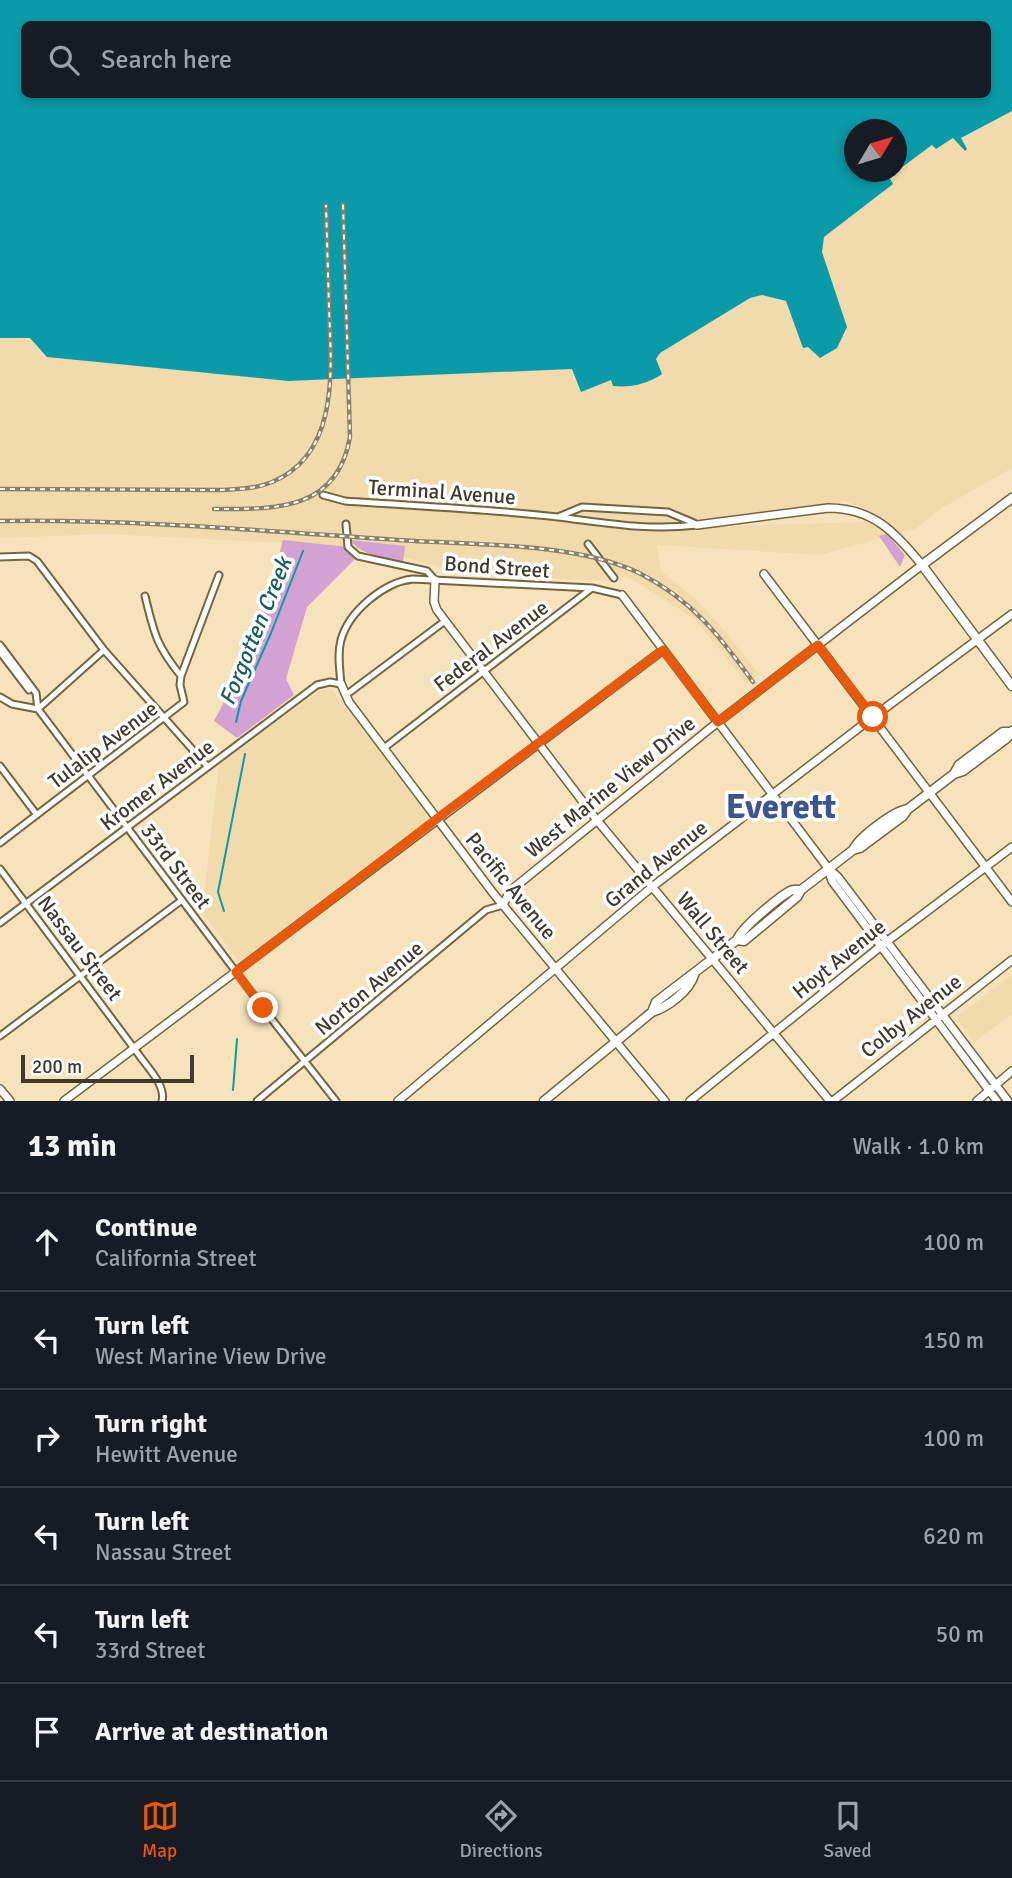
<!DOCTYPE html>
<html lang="en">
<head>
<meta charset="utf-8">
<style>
	:root { --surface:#171b24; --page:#20242c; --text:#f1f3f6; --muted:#9ea1a6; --line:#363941; --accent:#ea580c }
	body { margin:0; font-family:Signika,sans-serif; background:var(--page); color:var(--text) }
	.compass { position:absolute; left:844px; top:119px; width:63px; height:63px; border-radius:50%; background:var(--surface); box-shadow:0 4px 10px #0003; rotate:52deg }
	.scale { position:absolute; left:21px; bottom:18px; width:173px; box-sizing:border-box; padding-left:7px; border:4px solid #413a2a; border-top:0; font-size:19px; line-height:24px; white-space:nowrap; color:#413a2a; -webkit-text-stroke:5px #fff; paint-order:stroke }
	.stop { position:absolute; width:21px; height:21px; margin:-16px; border:5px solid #ea580c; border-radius:50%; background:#fff }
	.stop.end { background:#ea580c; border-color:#fff; box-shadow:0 2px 7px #0008 }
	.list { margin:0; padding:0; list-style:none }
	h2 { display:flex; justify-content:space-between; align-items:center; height:91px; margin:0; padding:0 28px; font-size:30px }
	h2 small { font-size:23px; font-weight:400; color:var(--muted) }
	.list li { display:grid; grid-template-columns:46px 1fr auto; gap:21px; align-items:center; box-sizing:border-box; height:98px; padding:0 28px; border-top:2px solid var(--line) }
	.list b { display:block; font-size:26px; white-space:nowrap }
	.list p { margin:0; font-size:23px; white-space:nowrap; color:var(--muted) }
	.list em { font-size:23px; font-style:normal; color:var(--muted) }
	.icon { flex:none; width:38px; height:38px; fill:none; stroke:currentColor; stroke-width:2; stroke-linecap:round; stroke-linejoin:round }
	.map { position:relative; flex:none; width:1012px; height:1101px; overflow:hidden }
	.search { position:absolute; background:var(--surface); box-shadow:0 4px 10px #0003; left:21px; right:21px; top:21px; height:77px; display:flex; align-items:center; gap:18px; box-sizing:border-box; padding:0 24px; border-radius:10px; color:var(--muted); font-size:26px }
	.sheet { height:679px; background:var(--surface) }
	nav { display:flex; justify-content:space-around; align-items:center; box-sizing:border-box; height:98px; border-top:2px solid var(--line); background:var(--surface); font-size:19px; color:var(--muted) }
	nav a { display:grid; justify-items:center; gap:4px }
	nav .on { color:var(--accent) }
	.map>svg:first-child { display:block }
	.built { fill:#f1daab; fill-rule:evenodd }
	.green { fill:#d2a2d2 }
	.water { fill:#0a9ba8; fill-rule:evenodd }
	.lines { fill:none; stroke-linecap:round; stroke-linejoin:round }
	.stream { stroke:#0a9ba8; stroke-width:2 }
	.street-casing { stroke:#74643f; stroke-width:9 }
	.secondary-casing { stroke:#74643f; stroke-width:10 }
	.primary-casing { stroke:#74643f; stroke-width:11 }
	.street { stroke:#fff; stroke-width:5 }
	.secondary { stroke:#fff; stroke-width:7 }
	.primary { stroke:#fff; stroke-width:8 }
	.rail-casing { stroke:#8b7f65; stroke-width:4.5 }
	.rail { stroke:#fff; stroke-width:2; stroke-dasharray:5; stroke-linecap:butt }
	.route { stroke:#ea580c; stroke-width:9 }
	.labels { text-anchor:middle; stroke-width:7; stroke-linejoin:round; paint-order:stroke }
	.street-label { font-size:21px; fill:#413a2a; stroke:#fff }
	.water-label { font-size:23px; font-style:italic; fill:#1a5c64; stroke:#fff }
	.town-label { font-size:35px; font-weight:bold; fill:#3c548f; stroke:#fff }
</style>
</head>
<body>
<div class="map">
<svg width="1012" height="1101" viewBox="0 0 1012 1101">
	<rect width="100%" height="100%" fill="#f6e3bb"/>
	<!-- built -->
	<path class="built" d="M1012,111V468L940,509L915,529L819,555L657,545L661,571L693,597L717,622L759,674L747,684L695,619L627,576L611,581L519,577L448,569L386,552L306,544L107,534L0,538V338H30L311,200L656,359L660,353L706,323L750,298L762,295L786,301L793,319L832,283L822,252L824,237L811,217L897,172L948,131L958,144L961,142L960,139ZM845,501L878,514L862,522L677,528Z
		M323,688L331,689L430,816L240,963L202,912L219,765Z
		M1012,975V1014L974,1042L957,1019L959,1015Z"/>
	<!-- green -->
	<path class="green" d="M887,534L905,555L900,567L879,536Z
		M283,540L348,547L358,556L307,607L286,679L294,695L237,738L214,721C245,664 267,603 283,540Z
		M351,540L405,546L403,563C387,558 359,555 351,540Z"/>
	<!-- water -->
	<path class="water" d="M0,0H1012V111L961,138L967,149L965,151L953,138L936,149L932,145L889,177L893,184L824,237L822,252L847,327L837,348L820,358L808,347L803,348L786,301L762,295L750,298L660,353L656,359L662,374C648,384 630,388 613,386L611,380L581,392L572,369L288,381L47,357L30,338H0ZM24,24H988V94H24ZM855,130H897V172H855Z"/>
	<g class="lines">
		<!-- stream -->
		<path class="stream" d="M236,722L241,701L271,633L303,551
			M224,911L218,892L245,754
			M233,1090L237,1039"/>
		<defs>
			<path id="street" d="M323,495L345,501C416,506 488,509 558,517C607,523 648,531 697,525
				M558,517L582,507L668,512L694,523
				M346,524L348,547L358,556L427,571L435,580
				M588,544L614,578
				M0,557L29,556L37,561L104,650L208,767
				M145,596C154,633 156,645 181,676
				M0,645L36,693L38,709L270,1017L336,1101
				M0,652L29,690
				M346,695L445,621
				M0,697L12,704L38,709L104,650
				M384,748L592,588
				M0,766L37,815
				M0,843L184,702L180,685L181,676L219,575
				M0,869L139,1055C147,1067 166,1085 162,1101
				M0,923L317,685L330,682L341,684C340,670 337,655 341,640C349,611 384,582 413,579L592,588L622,595
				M0,1036L182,900
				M257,1101L486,910L503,905"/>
			<path id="secondary" d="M764,574L1012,902
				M435,580L434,602L437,610L596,819L830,1101
				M622,595L828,868L838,877L1008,1101
				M341,684L349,702L493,893L665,1101
				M828,869L832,881L997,1101
				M503,905L510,891L718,722L922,565C895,532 873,508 828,508L697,525
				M0,1089L10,1101
				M64,1101L663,650
				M398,1101L652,887L873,717L1012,614
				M690,1101L881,946L1012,847
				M833,1101L1012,960
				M977,1101L1012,1071"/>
			<path id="primary" d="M1012,498L922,565L1012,686
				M954,774L959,765L1003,732H1011
				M853,850C859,837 894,811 908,809
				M737,940L744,941L797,897L801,890L853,850L860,848L903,816L908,809L954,774L963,771L1007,738L1012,731
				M652,1012L656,1002L737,940C741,928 778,898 790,891C794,889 797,890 801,890
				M544,1101L652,1012C668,1007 689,991 694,975"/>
		</defs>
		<!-- street casing -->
		<use href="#street" class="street-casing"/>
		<!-- secondary casing -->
		<use href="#secondary" class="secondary-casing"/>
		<!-- primary casing -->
		<use href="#primary" class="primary-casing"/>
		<!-- street -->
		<use href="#street" class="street"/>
		<!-- secondary -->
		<use href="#secondary" class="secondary"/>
		<!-- primary -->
		<use href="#primary" class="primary"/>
		<defs>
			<path id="rail" d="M0,489L220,490C237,489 256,489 272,482C341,454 331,366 329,307C328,273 327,239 326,205
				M214,509C274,509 337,512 350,437L343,204
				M0,521C133,519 265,531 398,540C470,545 575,542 639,573C691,599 720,636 753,682"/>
		</defs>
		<!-- rail casing -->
		<use href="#rail" class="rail-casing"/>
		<!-- rail -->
		<use href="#rail" class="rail"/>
	</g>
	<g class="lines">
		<!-- route -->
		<path class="route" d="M263,1008L236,972L447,811L663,650L718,722L818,645L873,717"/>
	</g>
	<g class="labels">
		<!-- street labels -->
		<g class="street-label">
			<text transform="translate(442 492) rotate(4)" y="7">Terminal Avenue</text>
			<text transform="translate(497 567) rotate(4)" y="7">Bond Street</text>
			<text transform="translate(491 646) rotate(-37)" y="7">Federal Avenue</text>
			<text transform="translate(103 745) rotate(-37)" y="7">Tulalip Avenue</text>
			<text transform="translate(157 785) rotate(-37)" y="7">Kromer Avenue</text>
			<text transform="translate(610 787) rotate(-39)" y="7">West Marine View Drive</text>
			<text transform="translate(656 864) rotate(-39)" y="7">Grand Avenue</text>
			<text transform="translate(176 866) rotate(53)" y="7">33rd Street</text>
			<text transform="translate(511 886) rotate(51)" y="7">Pacific Avenue</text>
			<text transform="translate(713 933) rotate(50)" y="7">Wall Street</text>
			<text transform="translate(80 948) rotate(53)" y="7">Nassau Street</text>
			<text transform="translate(839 959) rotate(-39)" y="7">Hoyt Avenue</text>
			<text transform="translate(369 988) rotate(-40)" y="7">Norton Avenue</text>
			<text transform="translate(911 1016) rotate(-38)" y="7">Colby Avenue</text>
		</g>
		<!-- water labels -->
		<g class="water-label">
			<text transform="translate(255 631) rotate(-68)" y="8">Forgotten Creek</text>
		</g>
		<!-- town labels -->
		<g class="town-label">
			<text x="781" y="818">Everett</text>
		</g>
	</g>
</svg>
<svg class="compass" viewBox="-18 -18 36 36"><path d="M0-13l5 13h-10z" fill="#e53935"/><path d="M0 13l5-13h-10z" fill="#9ea1a6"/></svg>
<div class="scale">200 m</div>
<div class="stop" style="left:873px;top:717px"></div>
<div class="stop end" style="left:263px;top:1008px"></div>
<div class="search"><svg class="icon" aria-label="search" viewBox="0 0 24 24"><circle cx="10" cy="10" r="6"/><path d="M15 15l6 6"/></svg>Search here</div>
</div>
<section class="sheet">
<h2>13 min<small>Walk · 1.0 km</small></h2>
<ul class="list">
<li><svg class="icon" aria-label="ahead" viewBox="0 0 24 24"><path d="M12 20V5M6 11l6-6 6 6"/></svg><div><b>Continue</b><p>California Street</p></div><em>100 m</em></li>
<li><svg class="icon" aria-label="left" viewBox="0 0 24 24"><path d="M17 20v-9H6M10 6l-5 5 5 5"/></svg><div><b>Turn left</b><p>West Marine View Drive</p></div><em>150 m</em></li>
<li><svg class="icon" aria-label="right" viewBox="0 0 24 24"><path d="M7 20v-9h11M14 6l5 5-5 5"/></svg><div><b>Turn right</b><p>Hewitt Avenue</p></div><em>100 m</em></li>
<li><svg class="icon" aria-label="left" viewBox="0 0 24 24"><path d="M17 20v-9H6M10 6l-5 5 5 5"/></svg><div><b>Turn left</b><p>Nassau Street</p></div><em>620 m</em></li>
<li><svg class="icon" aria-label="left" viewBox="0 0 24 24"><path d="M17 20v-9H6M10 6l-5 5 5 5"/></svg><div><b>Turn left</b><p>33rd Street</p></div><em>50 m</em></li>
<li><svg class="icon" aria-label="arrive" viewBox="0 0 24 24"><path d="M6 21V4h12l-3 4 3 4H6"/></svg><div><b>Arrive at destination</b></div></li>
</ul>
</section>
<nav>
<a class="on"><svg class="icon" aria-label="map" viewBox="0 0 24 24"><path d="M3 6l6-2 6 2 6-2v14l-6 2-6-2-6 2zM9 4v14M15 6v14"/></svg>Map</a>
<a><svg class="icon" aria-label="directions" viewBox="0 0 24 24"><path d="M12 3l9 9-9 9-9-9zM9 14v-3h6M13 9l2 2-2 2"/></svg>Directions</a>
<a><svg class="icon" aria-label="saved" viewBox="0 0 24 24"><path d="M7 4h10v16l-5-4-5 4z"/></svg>Saved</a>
</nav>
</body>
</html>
